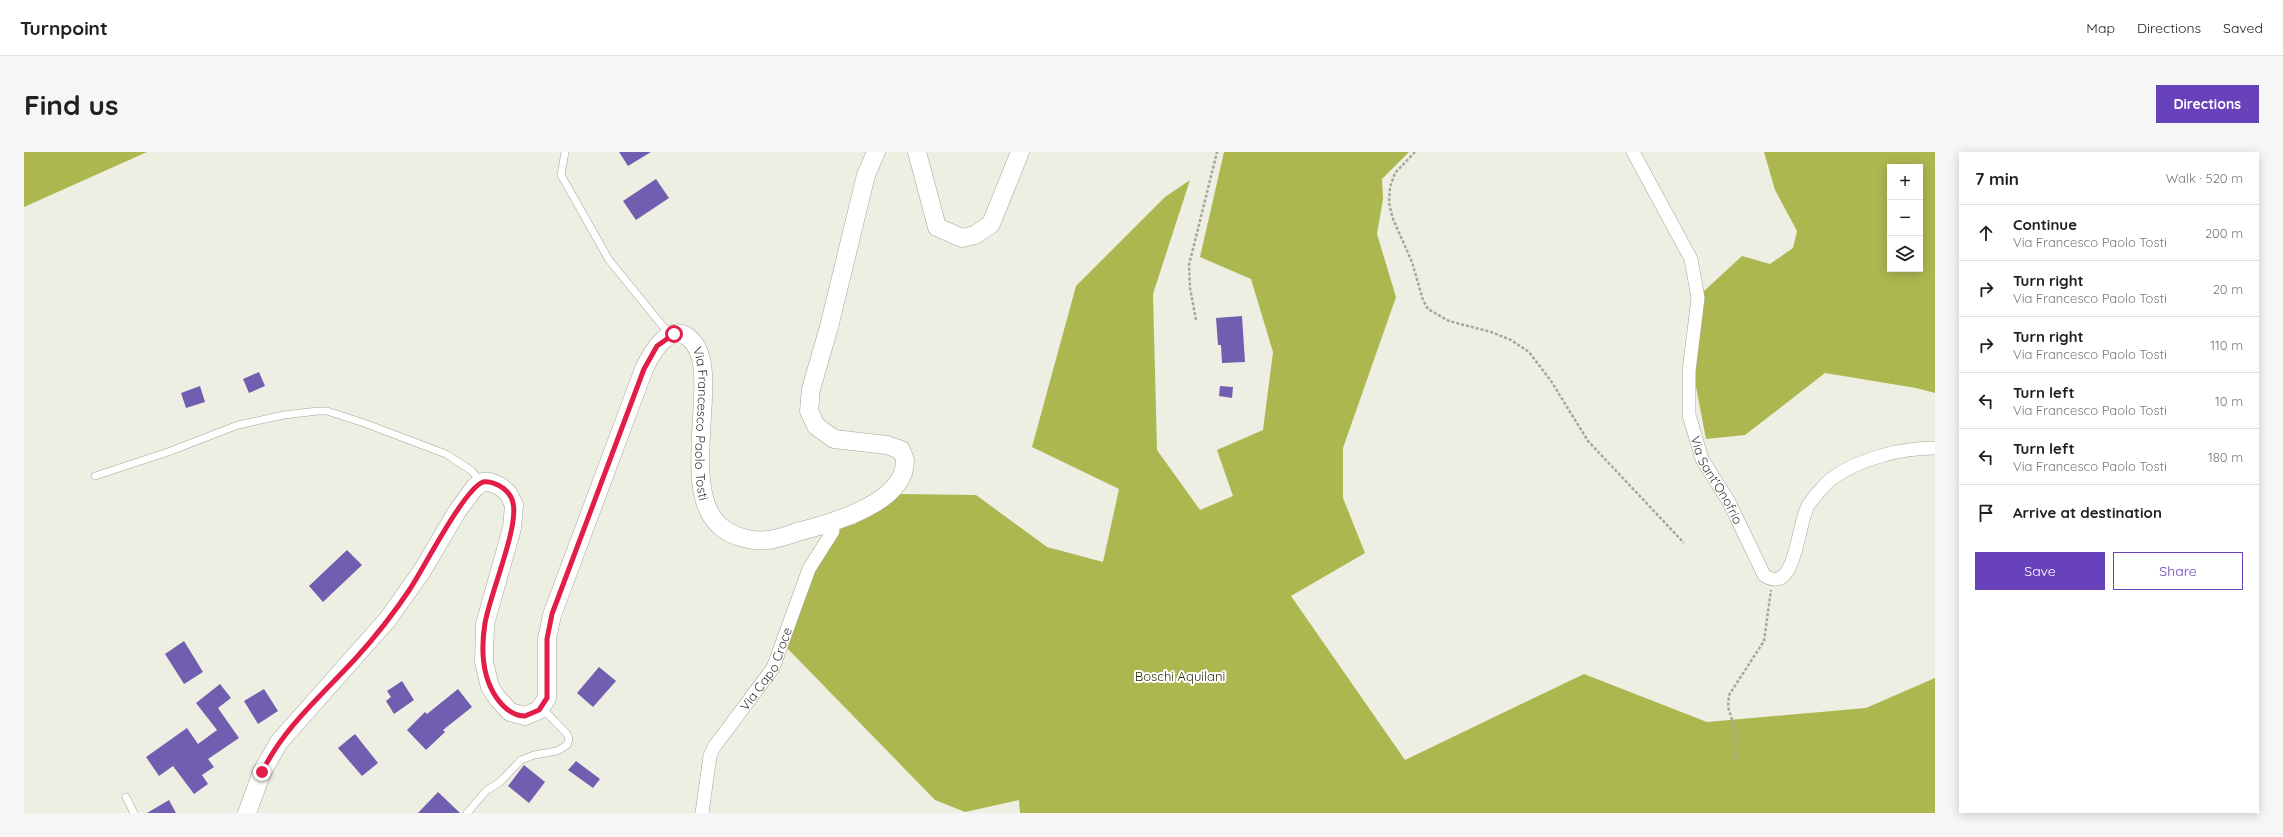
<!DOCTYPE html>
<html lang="en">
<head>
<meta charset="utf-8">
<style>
	:root { --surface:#fff; --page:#f6f6f6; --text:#202124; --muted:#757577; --line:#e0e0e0; --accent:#6842ba }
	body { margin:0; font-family:Quicksand,sans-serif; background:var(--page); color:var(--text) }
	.controls { position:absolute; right:12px; top:12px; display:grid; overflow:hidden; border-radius:0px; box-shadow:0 2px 10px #0003 }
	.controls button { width:36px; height:36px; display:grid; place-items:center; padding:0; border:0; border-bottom:1px solid var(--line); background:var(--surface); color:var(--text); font:20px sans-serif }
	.stop { position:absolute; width:12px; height:12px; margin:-9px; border:3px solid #e11d48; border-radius:50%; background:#fff }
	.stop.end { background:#e11d48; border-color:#fff; box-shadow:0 1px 4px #0008 }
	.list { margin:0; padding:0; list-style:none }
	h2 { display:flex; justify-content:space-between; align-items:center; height:52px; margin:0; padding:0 16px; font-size:17px }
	h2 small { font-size:13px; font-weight:400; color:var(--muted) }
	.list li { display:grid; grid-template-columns:26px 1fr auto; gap:12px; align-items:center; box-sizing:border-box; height:56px; padding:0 16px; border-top:1px solid var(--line) }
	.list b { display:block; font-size:15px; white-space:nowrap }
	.list p { margin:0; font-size:13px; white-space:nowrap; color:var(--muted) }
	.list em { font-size:13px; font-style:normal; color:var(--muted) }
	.actions { display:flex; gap:8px; padding:12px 16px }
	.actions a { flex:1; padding:9px 0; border:1px solid var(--accent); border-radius:0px; text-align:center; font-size:14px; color:var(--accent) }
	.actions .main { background:var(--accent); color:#fff }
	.icon { flex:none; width:22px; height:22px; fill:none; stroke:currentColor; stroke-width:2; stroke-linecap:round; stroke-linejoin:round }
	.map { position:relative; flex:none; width:1911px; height:661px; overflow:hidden; border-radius:0px }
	header { display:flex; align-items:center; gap:24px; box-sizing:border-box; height:56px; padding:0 20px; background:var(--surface); border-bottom:1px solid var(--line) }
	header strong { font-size:19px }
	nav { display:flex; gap:22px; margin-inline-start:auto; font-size:14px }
	.intro { display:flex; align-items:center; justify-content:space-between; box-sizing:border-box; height:96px; padding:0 24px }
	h1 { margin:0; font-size:28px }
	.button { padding:10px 18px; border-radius:0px; background:var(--accent); color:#fff; font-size:14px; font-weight:700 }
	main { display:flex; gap:24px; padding:0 24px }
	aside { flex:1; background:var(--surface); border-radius:0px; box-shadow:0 2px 10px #0003 }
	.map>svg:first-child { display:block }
	.forest { fill:#adb750; fill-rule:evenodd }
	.building { fill:#725eb1 }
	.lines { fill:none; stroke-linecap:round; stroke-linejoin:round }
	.lane-casing { stroke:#a2a598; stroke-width:8 }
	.street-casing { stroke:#a2a598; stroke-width:14 }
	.secondary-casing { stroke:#a2a598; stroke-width:19 }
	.path { stroke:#a5a79c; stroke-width:2.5; stroke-dasharray:3 2; stroke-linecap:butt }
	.lane { stroke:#fff; stroke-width:7 }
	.street { stroke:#fff; stroke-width:13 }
	.secondary { stroke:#fff; stroke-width:18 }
	.route { stroke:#e11d48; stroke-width:5 }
	.labels { text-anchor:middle; stroke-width:4; stroke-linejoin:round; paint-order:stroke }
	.street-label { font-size:13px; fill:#383934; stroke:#fff }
	.park-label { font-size:13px; fill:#2b2e02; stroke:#fff }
</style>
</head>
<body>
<header>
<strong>Turnpoint</strong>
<nav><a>Map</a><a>Directions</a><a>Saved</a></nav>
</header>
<div class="intro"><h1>Find us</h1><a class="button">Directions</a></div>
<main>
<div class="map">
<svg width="1911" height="661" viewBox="0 0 1911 661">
	<rect width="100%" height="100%" fill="#ecefe1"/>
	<!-- forest -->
	<path class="forest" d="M0,0H123L0,55Z
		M1200,0H1385L1358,27L1359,47L1353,82L1372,145L1319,296V346L1341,401L1267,444L1381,608L1560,522L1683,570L1842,556L1911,526V661H996L995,648L941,660L911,648L764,497L762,482L809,379L831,372L876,342L952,343L1023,395L1079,410L1095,337L1008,295L1052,134L1141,45L1166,28L1129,142L1133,298L1176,358L1209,344L1193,298L1239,278L1249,200L1227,127L1176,105Z
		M1740,0H1911V241L1892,236L1801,221L1721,283L1682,287L1669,219L1679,140L1718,104L1746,112L1769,96L1773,79L1751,38ZM1866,15H1896V117H1866Z"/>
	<!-- building -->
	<path class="building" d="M595,0H627L604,14Z
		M632,27L645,46L612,68L599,49Z
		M1218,164L1221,210L1198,211L1197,193H1194L1192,166Z
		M235,220L241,234L225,241L219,227Z
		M176,234L181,250L162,256L157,241Z
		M1196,234L1209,235L1208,246L1195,244Z
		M323,398L338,413L299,450L285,434Z
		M160,489L179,520L160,532L141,502Z
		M575,515L592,529L569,555L553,541Z
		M378,529L390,548L370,562L362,549L367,545L363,539Z
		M196,532L207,546L194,556L215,586L184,607L190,615L178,623L184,632L170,642L149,614L135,624L122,605L163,576L174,592L193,578L172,551Z
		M240,537L254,559L234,572L220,549Z
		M434,537L448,555L419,578L421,580L402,598L383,578L401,560L403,562Z
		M331,582L354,611L338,624L314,596Z
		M552,609L576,627L569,636L544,618Z
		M500,613L521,630L505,651L484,634Z
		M414,640L436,661H394Z
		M145,648L152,661H123Z"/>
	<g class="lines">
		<defs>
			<path id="lane" d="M541,0L537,23L585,108L646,183
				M71,324L144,300L214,273L260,263L294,259H303L340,271L422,302L448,319L457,331
				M102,645L110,661
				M443,661L462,639L476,630L497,608L510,603L533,599L543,593L545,587L543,582L518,556"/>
			<g id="street">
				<path id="s1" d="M1609,0L1667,107L1674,146L1665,219V263L1678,307L1705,350L1740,423C1773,446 1773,369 1785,352C1792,343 1801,331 1810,325C1838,306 1878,296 1911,296"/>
				<path id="s2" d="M678,661L686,604L690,595L749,516L785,417L809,379L807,372"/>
			</g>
			<g id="secondary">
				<path d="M893,0L913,75L938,86L951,83L967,72L996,0"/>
				<path id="s3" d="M223,661L238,620L255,590L364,467L398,419L434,358L451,335L459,330H466L477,335L484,341L490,353L488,376L461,472L460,510L466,535L474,547L486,560L501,564L515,558L523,546V487L528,463L620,217C627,202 645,169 665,186C672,192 675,198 677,207C687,251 659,342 696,374C708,385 729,390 744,388C755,387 766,382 777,379C808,371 881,351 881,309C881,306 878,301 877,298L863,293L810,287L792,274L785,259L787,237L805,175L842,23L852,0"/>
			</g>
		</defs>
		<!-- lane casing -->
		<use href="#lane" class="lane-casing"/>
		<!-- street casing -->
		<use href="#street" class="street-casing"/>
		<!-- secondary casing -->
		<use href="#secondary" class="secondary-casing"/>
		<!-- path -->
		<path class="path" d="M1391,0L1371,21L1366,35L1365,51L1369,67L1388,110L1399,148L1404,157L1425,169L1467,180L1487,188L1505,200L1527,229L1564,289L1660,391
			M1172,168L1166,136L1165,113L1193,0
			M1710,607L1713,594L1712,580L1704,555L1705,543L1740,489L1747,438"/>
		<!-- lane -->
		<use href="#lane" class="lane"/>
		<!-- street -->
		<use href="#street" class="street"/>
		<!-- secondary -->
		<use href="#secondary" class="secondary"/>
	</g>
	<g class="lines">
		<!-- route -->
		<path class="route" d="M238,620C260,575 298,543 332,506C352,484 370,461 386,437C400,416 440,337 459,330C467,329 473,332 479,336C484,340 488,345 489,351C495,375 466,442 461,471C457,496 458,524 472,545C479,555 488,564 501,564L515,558L523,546V487L528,462L620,217L633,194L650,182"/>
	</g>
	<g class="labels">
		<!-- street labels -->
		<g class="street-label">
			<text dy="5" stroke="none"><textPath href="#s3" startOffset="1215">Via Francesco Paolo Tosti</textPath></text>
			<text dy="5" stroke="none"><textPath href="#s1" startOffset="350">Via Sant'Onofrio</textPath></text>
			<text dy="5" stroke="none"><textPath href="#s2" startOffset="162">Via Capo Croce</textPath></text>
		</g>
		<!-- park labels -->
		<g class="park-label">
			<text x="1156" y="529">Boschi Aquilani</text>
		</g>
	</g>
</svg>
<div class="controls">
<button>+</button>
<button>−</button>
<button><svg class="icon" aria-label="layers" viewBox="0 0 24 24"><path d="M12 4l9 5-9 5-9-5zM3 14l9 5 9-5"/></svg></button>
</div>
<div class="stop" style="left:650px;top:182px"></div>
<div class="stop end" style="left:238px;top:620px"></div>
</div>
<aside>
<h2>7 min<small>Walk · 520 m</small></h2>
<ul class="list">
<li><svg class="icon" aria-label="ahead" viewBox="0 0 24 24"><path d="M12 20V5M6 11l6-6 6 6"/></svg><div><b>Continue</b><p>Via Francesco Paolo Tosti</p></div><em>200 m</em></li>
<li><svg class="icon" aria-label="right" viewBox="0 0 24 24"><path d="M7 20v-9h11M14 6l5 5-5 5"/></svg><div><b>Turn right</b><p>Via Francesco Paolo Tosti</p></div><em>20 m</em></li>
<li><svg class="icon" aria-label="right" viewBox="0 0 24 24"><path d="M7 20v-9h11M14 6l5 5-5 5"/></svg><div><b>Turn right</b><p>Via Francesco Paolo Tosti</p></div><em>110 m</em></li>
<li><svg class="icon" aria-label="left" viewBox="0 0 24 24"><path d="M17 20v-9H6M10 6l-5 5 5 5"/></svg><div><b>Turn left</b><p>Via Francesco Paolo Tosti</p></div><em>10 m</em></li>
<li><svg class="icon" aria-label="left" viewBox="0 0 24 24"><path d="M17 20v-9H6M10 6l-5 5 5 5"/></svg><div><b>Turn left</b><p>Via Francesco Paolo Tosti</p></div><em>180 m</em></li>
<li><svg class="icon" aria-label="arrive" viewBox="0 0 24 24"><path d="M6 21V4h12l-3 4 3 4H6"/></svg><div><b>Arrive at destination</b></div></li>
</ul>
<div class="actions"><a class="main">Save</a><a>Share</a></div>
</aside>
</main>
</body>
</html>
